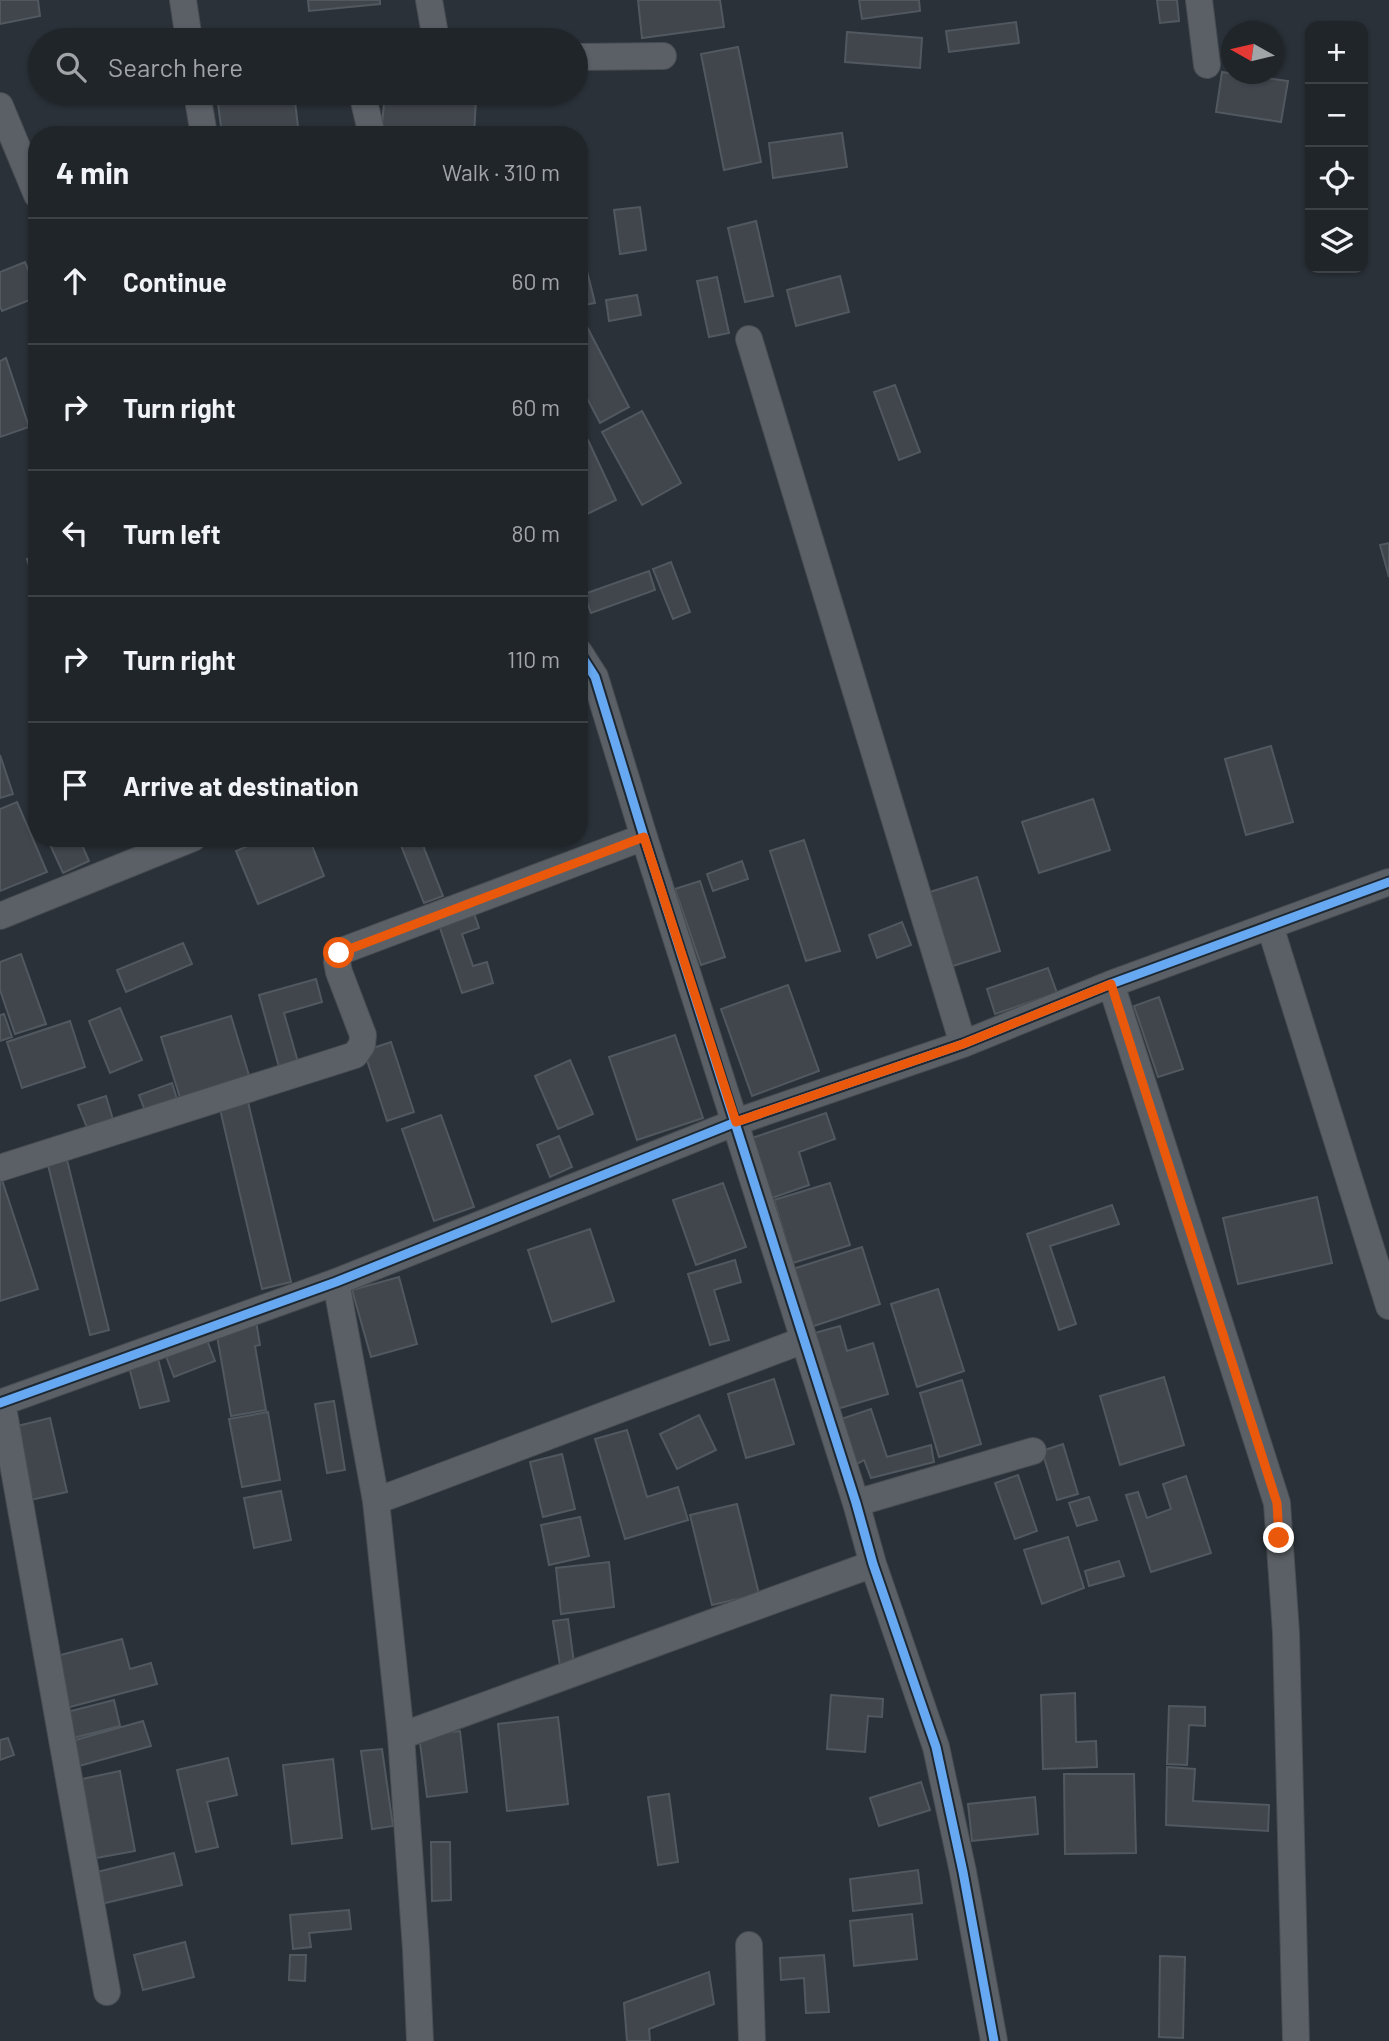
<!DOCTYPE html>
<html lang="en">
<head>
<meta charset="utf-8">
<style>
	:root { --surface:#20252a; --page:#2d3136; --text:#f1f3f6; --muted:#a2a5a8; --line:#3d4247 }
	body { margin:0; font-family:Barlow,sans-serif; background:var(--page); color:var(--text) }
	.controls { position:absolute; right:21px; top:21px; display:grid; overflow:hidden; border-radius:14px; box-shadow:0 2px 5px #0004 }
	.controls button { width:63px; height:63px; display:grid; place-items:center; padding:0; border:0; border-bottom:2px solid var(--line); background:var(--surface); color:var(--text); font:35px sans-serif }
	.compass { position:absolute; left:1221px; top:21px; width:63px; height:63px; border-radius:50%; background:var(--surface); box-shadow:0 2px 5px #0004; rotate:278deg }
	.stop { position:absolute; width:21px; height:21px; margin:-16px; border:5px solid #ea580c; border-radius:50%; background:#fff }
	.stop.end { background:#ea580c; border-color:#fff; box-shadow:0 2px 7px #0008 }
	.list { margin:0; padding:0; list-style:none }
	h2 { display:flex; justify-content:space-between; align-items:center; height:91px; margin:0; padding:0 28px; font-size:30px }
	h2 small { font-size:23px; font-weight:400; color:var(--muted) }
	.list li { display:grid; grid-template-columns:46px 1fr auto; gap:21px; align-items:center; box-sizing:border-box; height:126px; padding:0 28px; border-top:2px solid var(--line) }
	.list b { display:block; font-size:26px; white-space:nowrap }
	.list em { font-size:23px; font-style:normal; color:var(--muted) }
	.icon { flex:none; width:38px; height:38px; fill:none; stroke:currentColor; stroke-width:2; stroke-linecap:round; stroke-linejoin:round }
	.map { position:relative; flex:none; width:1389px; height:2041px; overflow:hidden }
	.search { position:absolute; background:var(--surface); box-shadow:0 2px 5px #0004; left:28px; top:28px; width:560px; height:77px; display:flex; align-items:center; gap:18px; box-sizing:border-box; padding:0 24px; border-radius:38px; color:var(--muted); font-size:26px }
	.panel { position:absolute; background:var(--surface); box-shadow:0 2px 5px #0004; left:28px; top:126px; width:560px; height:721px; border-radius:28px }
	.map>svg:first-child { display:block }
	.building { fill:#41464d; stroke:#52585f; stroke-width:2 }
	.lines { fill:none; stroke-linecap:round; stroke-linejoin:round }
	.street-casing { stroke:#484d53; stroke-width:28 }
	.street { stroke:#5a6066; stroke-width:26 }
	.cycleway-casing { stroke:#1d2833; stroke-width:13 }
	.cycleway { stroke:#66a8f1; stroke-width:9 }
	.route { stroke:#ea580c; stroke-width:9 }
</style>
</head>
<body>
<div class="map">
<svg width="1389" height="2041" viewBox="0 0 1389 2041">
	<rect width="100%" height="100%" fill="#2a3138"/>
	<!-- building -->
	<path class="building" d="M0,0H38L40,16L0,24Z
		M308,0H380V4L309,11Z
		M638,0H720L724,27L642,38Z
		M859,0H919L920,11L862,19Z
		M1157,0H1177L1179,21L1160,23Z
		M1016,22L1019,43L949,52L946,31Z
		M847,32L922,38L920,68L845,62Z
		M738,47L761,162L724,170L701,54Z
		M1222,72L1288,81L1281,122L1216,112Z
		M294,93L299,135H222L218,103Z
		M385,93L476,99L474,135H381Z
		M842,133L847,167L773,178L769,143Z
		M640,207L646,250L620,254L614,210Z
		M756,221L773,296L745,302L728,228Z
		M579,239L595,303L579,306Z
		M25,262L37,291V297L2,311L0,306V272Z
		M840,276L849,312L796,326L787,290Z
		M717,277L729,333L709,337L697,281Z
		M637,295L641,315L609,321L606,300Z
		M585,323L629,407L600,423L579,383V326Z
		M6,358L29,427L0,437V361Z
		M895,385L920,452L899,460L874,392Z
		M642,411L681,483L642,505L602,432Z
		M588,440L616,500L579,518V444Z
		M1389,543V577L1380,545Z
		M37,556V594L27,559Z
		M671,562L690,612L673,619L653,569Z
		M649,571L655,590L591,613L584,594Z
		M1271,746L1293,822L1246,835L1225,759Z
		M0,755L13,794L0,798Z
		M1093,799L1110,850L1039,873L1022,822Z
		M17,802L47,872L0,891V809Z
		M47,838H79L89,861L63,873Z
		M267,838H309L324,876L258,904L236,851Z
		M398,838H420L443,896L424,903Z
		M804,840L840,951L806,961L770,851Z
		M742,861L748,879L713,891L707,874Z
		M977,877L1000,951L950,967L927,893Z
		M700,881L725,957L701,965L675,889Z
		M474,913L479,928L462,934L473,966L487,962L493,983L462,993L439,925Z
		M902,922L911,945L877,958L869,935Z
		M183,943L192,964L126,992L117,970Z
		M21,954L46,1024L15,1034L0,990V962Z
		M1048,968L1057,993L995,1014L987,989Z
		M316,979L322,1002L284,1013L298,1062L279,1067L259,995Z
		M788,985L819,1071L752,1096L721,1009Z
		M1159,997L1183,1069L1158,1077L1134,1006Z
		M120,1008L142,1060L110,1073L89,1021Z
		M4,1014L12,1037L0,1041V1015Z
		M231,1016L251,1082L182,1104L161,1037Z
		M70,1021L85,1067L22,1088L7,1042Z
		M675,1035L703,1118L637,1140L609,1057Z
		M391,1042L414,1112L387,1121L364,1051Z
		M570,1060L593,1114L558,1129L535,1076Z
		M172,1083L179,1105L147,1116L139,1095Z
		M106,1096L114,1123L88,1130L78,1105Z
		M248,1102L291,1282L262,1289L220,1109Z
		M826,1113L835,1139L799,1152L809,1185L772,1198L752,1138Z
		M441,1115L474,1207L434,1221L402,1129Z
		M559,1136L572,1167L550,1177L537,1145Z
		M67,1160L109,1330L90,1335L48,1165Z
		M0,1174L38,1289L0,1301Z
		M723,1183L746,1247L696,1265L673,1200Z
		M830,1183L850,1245L793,1263L774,1200Z
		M1317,1197L1332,1263L1238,1284L1223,1218Z
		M1112,1205L1119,1224L1050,1246L1076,1324L1059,1330L1027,1234Z
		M590,1229L614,1301L552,1322L528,1250Z
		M862,1247L880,1304L811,1327L793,1269Z
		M735,1260L741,1282L714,1290L729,1340L710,1345L688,1274Z
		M399,1277L417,1344L371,1357L352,1290Z
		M938,1289L964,1371L917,1387L891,1304Z
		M256,1321L260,1345L255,1346L266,1410L231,1416L217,1336Z
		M840,1326L847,1351L873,1343L888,1394L837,1409L815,1333Z
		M207,1340L215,1361L174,1377L166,1356Z
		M158,1359L169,1401L140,1408L129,1367Z
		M1164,1377L1184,1445L1120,1465L1100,1396Z
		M774,1379L794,1444L746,1458L728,1394Z
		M962,1380L981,1444L939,1457L920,1393Z
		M334,1401L345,1470L327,1473L315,1404Z
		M871,1409L887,1457L931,1445L934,1462L871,1478L864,1460L857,1464L838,1420Z
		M268,1412L280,1480L242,1487L229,1419Z
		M699,1415L716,1450L677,1469L660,1434Z
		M50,1418L67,1492L30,1500L13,1427Z
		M627,1430L647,1497L678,1487L688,1520L625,1539L595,1439Z
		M1063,1444L1078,1494L1057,1500L1042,1451Z
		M562,1454L575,1509L543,1517L530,1462Z
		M1018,1475L1037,1531L1015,1539L995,1483Z
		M1186,1476L1211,1553L1151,1572L1126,1495L1138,1492L1147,1518L1171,1509L1163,1484Z
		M281,1491L291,1540L254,1548L244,1498Z
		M1089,1497L1097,1520L1077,1526L1069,1503Z
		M737,1504L759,1594L712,1605L690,1515Z
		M580,1517L589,1556L549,1565L541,1525Z
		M1068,1537L1084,1588L1042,1604L1024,1550Z
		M1119,1561L1124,1576L1089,1586L1085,1571Z
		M609,1562L614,1607L561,1614L556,1568Z
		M568,1619L575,1670L561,1672L553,1621Z
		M122,1639L130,1669L151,1663L157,1684L66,1708L53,1657Z
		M1075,1693L1076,1742L1096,1741L1097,1767L1043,1769L1041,1695Z
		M831,1695L883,1699L882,1717L868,1716L865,1752L827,1749Z
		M114,1700L120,1726L73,1738L67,1712Z
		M1169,1706L1205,1707V1726L1189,1725L1187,1765L1167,1764Z
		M558,1717L568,1804L507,1811L498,1724Z
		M143,1721L151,1746L79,1766L72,1741Z
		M460,1731L467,1792L427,1797L419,1735Z
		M8,1738L14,1755L0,1760V1740Z
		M382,1749L393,1826L372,1829L361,1751Z
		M228,1758L237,1795L207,1802L218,1847L196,1852L177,1770Z
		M333,1759L342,1838L292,1844L283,1765Z
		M1167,1767L1195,1769L1193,1801L1269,1805L1268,1831L1166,1825Z
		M120,1771L135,1851L96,1858L82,1779Z
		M1064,1774H1134L1136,1853L1065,1854Z
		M921,1782L930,1810L879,1826L870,1798Z
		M669,1794L678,1862L658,1865L648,1797Z
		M1035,1797L1038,1834L972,1841L968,1804Z
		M431,1842H450L451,1900L432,1901Z
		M174,1853L182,1885L101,1904L93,1873Z
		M918,1870L922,1903L853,1911L850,1879Z
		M349,1910L351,1929L309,1933L311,1947L293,1949L290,1915Z
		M912,1914L917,1959L854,1966L850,1921Z
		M185,1942L194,1977L143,1990L134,1955Z
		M290,1955H306L305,1981L289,1980Z
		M824,1955L829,2012L806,2013L804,1978L781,1980L780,1958Z
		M1160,1956L1185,1957L1183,2038L1159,2037Z
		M709,1972L714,2004L649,2029L650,2041H627L624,2003Z"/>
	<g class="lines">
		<defs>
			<path id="street" d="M183,0L189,40
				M429,0L436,40
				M1199,0L1207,65
				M576,57L663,56
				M197,93L204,135
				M362,93L372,135
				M0,106L37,195
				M749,339L963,1044
				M579,652L595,677L644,837L856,1503L873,1564L936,1747L963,1872L994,2041
				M0,916L193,838
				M1270,926L1389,1306
				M1111,984L1277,1503L1286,1633L1296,2041
				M0,1168L355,1055L362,1045L363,1035L339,972L337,962L339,952L644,837
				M336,1282L376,1501L401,1736L416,1950L420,2041
				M2,1402L107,1992
				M0,1403L336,1282L736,1122L963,1044L1111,984L1389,882
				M376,1501L804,1340
				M856,1503L1033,1451
				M401,1736L873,1564
				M749,1945L752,2041"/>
		</defs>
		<!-- street casing -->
		<use href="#street" class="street-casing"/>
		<!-- street -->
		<use href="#street" class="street"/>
		<defs>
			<path id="cycleway" d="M579,652L595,677L644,837L856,1503L873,1564L936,1747L963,1872L994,2041
				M0,1403L336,1282L736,1122L963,1044L1111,984L1389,882"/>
		</defs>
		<!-- cycleway casing -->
		<use href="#cycleway" class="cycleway-casing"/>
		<!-- cycleway -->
		<use href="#cycleway" class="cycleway"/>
	</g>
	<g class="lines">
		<!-- route -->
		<path class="route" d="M339,953L644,837L736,1122L963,1044L1111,984L1277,1503L1279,1538"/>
	</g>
</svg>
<div class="controls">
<button>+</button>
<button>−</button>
<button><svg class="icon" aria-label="locate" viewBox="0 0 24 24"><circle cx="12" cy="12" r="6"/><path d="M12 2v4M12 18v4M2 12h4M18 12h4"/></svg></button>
<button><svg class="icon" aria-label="layers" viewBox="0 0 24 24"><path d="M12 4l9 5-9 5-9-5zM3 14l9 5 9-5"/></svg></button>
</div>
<svg class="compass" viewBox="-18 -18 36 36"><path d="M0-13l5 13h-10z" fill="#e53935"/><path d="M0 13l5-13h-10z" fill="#a2a5a8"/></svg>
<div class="stop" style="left:339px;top:953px"></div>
<div class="stop end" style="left:1279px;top:1538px"></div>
<div class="search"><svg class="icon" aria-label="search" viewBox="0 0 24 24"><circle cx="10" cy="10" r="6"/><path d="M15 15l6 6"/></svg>Search here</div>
<section class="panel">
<h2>4 min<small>Walk · 310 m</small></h2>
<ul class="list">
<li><svg class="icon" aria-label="ahead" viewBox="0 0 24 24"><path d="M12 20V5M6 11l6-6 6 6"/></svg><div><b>Continue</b></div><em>60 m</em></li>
<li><svg class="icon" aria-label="right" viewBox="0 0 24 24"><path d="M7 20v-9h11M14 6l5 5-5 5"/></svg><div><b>Turn right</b></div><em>60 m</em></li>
<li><svg class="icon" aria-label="left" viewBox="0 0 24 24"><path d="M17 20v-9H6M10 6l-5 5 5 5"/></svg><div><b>Turn left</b></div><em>80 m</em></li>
<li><svg class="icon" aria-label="right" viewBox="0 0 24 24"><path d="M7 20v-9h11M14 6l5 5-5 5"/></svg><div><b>Turn right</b></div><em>110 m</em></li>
<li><svg class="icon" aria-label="arrive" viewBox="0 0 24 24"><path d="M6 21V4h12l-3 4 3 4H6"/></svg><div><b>Arrive at destination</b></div></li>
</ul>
</section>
</div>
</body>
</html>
